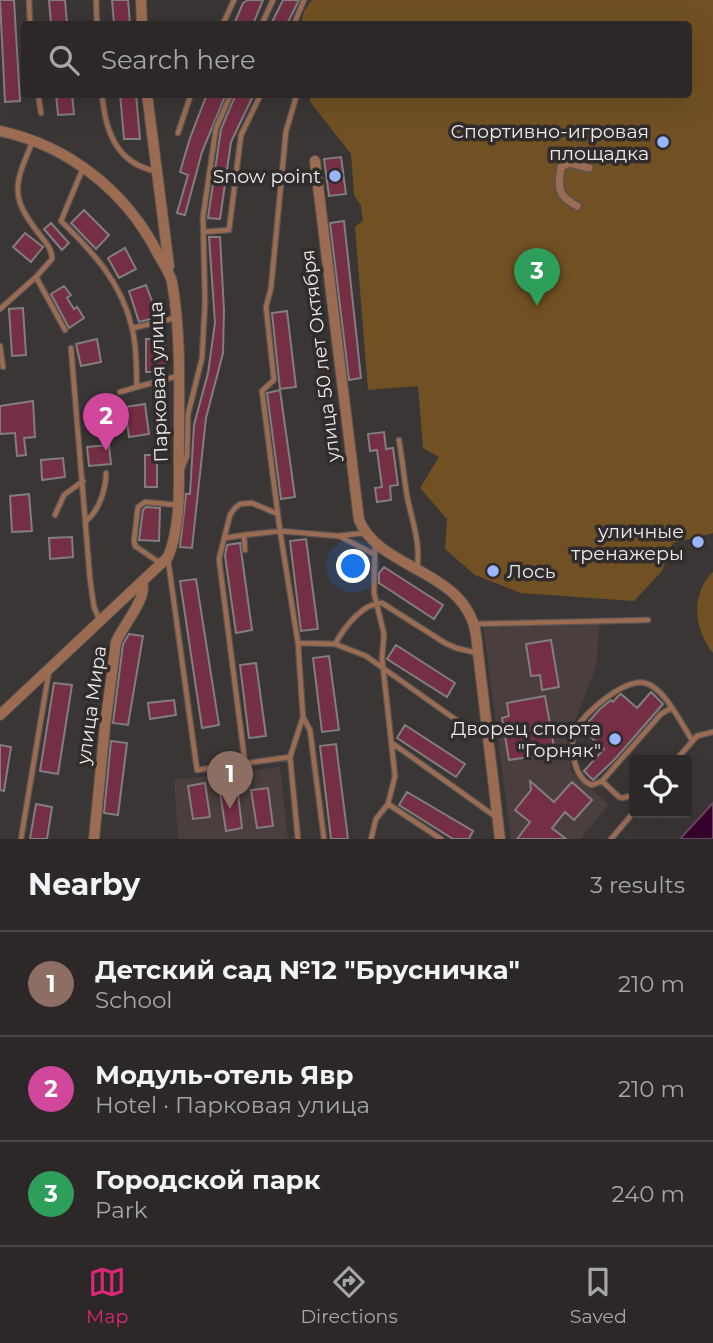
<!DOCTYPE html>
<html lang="en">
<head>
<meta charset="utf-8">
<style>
	:root { --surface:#2c2828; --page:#383434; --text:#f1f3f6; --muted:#a6a6a8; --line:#484445; --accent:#db2777 }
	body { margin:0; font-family:Montserrat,sans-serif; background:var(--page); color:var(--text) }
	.controls { position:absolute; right:21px; bottom:21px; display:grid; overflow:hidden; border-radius:7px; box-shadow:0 7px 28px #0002 }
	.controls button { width:63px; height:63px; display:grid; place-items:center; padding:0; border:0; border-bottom:2px solid var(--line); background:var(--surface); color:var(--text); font:35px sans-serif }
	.you { position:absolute; left:354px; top:567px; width:24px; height:24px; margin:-18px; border:5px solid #fff; border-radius:50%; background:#1a73e8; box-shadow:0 0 0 10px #1a73e833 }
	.badge { display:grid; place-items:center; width:46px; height:46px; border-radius:50%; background:var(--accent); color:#fff; font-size:23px; font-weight:700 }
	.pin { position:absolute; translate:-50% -58px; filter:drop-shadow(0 2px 4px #0008) }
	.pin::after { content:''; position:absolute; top:37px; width:24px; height:21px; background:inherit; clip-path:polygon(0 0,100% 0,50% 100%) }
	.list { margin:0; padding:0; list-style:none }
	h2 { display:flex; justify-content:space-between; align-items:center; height:91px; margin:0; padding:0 28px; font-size:30px }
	h2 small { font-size:23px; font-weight:400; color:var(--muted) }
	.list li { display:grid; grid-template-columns:46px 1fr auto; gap:21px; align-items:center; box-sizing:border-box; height:105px; padding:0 28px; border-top:2px solid var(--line) }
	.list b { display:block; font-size:26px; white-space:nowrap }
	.list p { margin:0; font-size:23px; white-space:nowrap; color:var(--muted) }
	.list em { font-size:23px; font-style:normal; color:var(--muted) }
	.icon { flex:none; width:38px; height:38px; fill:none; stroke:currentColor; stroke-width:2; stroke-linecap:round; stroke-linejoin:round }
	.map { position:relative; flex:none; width:713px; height:839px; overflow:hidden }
	.search { position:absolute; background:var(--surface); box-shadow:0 7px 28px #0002; left:21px; right:21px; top:21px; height:77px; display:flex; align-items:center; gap:18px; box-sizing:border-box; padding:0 24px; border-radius:7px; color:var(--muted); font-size:26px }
	.sheet { height:406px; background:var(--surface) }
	nav { display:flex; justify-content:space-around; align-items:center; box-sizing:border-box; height:98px; border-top:2px solid var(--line); background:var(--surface); font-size:19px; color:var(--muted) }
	nav a { display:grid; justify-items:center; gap:4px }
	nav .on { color:var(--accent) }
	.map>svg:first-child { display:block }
	.built { fill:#4a3e3e }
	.green { fill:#715123 }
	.water { fill:#36002b; stroke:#6d4664; stroke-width:2 }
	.building { fill:#752f45; stroke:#827d7e; stroke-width:2 }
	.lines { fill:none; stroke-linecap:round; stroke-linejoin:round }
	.service-casing { stroke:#565352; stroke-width:7 }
	.pedestrian-casing { stroke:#565352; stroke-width:10 }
	.minor-casing { stroke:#565352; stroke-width:12 }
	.service { stroke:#9c6c52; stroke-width:4.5 }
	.pedestrian { stroke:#9c6c52; stroke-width:7 }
	.minor { stroke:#9c6c52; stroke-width:10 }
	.poi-dot { fill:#99b5fd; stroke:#302c2b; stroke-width:2.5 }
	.labels { text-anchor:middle; stroke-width:7; stroke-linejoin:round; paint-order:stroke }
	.poi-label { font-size:19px; fill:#ece9e9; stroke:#302c2b; text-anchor:end }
	.street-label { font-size:19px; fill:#ece9e9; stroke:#302c2b }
</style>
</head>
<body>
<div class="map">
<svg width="713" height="839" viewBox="0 0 713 839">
	<rect width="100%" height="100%" fill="#3a3635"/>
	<!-- built -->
	<path class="built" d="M600,623L596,667L571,731L570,770L609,805L580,839H511L483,624Z
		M280,767L288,839H178L174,780Z"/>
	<!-- green -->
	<path class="green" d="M312,0H713V533L673,543L662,571L634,601L521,593L475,575L445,549L447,519L420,488L439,457L423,448L418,386L368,390L355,227L363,221L361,206L354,195L351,154L311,103L309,95L688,94V24H301L304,11Z
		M713,572V653C694,630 690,594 713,572Z"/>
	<!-- water -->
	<path class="water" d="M713,803V839H680Z"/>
	<!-- building -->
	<path class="building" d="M0,0H14L20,101L5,102Z
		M49,0H65L67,24H51Z
		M112,0H128L130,24H114Z
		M248,0H263L253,24H234L243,3Z
		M283,0H299L287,24H271Z
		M56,94H72L74,114L58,115Z
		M120,94H136L140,139H124Z
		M207,94H226L202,152L185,215L177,213L188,175L180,172L190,138Z
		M236,94H254L231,142L220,219L208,218L221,129Z
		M341,157L346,194L329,196L324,159Z
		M84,210L109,235L96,249L71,223Z
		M344,221L361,378L349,380L330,223Z
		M51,223L69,243L62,250L44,229Z
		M25,233L43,247L31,262L13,247Z
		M209,237H220L224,310L223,353L206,418L192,548L180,547L186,494H190L194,425L208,373L215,323Z
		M125,248L136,269L119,278L108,258Z
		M146,285L158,317L139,322L129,291Z
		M64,286L71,295L67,298L74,309L77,307L84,318L69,328L51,294Z
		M23,308L26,355L12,356L9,309Z
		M287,311L296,387L280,389L272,313Z
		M97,339L101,362L81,366L76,344Z
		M146,339H165V372H146Z
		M280,390L295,497L281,499L267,393Z
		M33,401L35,437L24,438L26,455L17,456L15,433L0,434V406Z
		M145,404L149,434L129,437L125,407Z
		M384,432L386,449L393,448L398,485L390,486L391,500L377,502L375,488L382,487L377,450L370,451L368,434Z
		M109,445L111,464L89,466L87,447Z
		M145,455H157V487H145Z
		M63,458L65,477L42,480L41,460Z
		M29,494L32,531L12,532L10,496Z
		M146,507L160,508L159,541L139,540L143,510Z
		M72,537L73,557L50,559L49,538Z
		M306,539L318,629L301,631L290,541Z
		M240,543L252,630L236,633L225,556L227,545Z
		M384,567L443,605L434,619L379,583V573Z
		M196,579L219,725L202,728L180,581Z
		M129,634L143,636L128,725L113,723L123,644Z
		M551,640L559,687L542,690L540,675L531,676L526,644Z
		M396,645L455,683L447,697L387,659Z
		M329,656L339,730L322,732L313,658Z
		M256,663L266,736L249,738L240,665Z
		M54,683L72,685L58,774L40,771Z
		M651,692L663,704L615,759L593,780L584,771L604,749L582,729L600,709L611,700L613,702L619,695L621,694L637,708Z
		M545,696L555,753L509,760L502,718L509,716L507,703Z
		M174,700L176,715L150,719L148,703Z
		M405,725L465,764L456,777L397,738Z
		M111,741L127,743L118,815L104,813Z
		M336,744L348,839H331L320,746Z
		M0,745L11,747L4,791L0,790Z
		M236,777L242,828L226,831L218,780Z
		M530,781L554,802L572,782L592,800L574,820L565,812L552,828L566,839H517L530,822L515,810L531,790Z
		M205,783L210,817L193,819L188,786Z
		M268,788L273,826L257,828L251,790Z
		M407,792L473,831L469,839H453L399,805Z
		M36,804L52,807L47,839H30Z"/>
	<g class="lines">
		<defs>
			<path id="service" d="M29,0L30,24
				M96,0L97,24
				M223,24L234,0
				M262,24L273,0
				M294,24L304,0
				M38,94L41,113
				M102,94C105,130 116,163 155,171
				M297,94L286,131L271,288L266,307L274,380L262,391L280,531L298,643L303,717L290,757L298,839
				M178,133L191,94
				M33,141C14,185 9,196 40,235C46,243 52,249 52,259L36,277L65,330
				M83,168L61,221C93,252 122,283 132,328C137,346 136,368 137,387L178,376
				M203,232L229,230L241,135L261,94
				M0,309L36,277
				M133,328L175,318
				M0,346L3,367
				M71,348L90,579L94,607L100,621
				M120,392L137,387
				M399,440C402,458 404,477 407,496C412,521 421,543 417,568
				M181,471L187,456L188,414L202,358L205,302L203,217L216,128L231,94
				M55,515L64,495L83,481
				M86,521C99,511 106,489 106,473
				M244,535L280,531L338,536L365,533
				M339,536L374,554
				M225,538L244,535L245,550
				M168,559L197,770L290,757
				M160,563L135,546L134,541L138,507L145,502L177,505
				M474,624L648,620
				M298,643L335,644L366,656L469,729L481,733L486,732
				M335,644C344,628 362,603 382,603L445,643L456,648L477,653
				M671,708L661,714L602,781L592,785C574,779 568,745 576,729C585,712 625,678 645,683C664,687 682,725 692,740
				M303,717L310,730L324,839
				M392,743L496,817
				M676,760L697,736L713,732
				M245,763L219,559L230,515L235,508L240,504L252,503L278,514
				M602,781L619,797L622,798L634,795
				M388,804L441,839
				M21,839L49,671
				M371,839L376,819L388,804L395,776L382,658L384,634L374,593L375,543
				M611,839L634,812"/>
			<path id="pedestrian" d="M577,206C557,195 558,189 561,167L569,163L589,168"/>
			<path id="minor" d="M141,0L142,24
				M147,94L169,266
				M0,131C69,146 126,191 158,254C163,263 170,273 172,282C181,332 179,386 179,436C178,474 183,521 168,557L0,715
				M315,161L359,520C380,571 466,569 476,635L500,839
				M94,839L105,726L116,642C123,625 148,598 142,582"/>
		</defs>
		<!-- service casing -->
		<use href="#service" class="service-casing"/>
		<!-- pedestrian casing -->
		<use href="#pedestrian" class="pedestrian-casing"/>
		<!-- minor casing -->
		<use href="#minor" class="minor-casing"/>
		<!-- service -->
		<use href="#service" class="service"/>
		<!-- pedestrian -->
		<use href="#pedestrian" class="pedestrian"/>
		<!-- minor -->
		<use href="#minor" class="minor"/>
	</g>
	<!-- markers -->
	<g class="poi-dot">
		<circle cx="663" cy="142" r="7"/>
		<circle cx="335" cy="176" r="7"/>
		<circle cx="698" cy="542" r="7"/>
		<circle cx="493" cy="571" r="7"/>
		<circle cx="615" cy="739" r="7"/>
	</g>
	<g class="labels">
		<!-- poi labels -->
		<g class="poi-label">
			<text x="649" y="138">Спортивно-игровая<tspan x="649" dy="22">площадка</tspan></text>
			<text x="321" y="183">Snow point</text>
			<text x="684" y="538">уличные<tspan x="684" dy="22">тренажеры</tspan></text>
			<text x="507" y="578" text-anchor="start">Лось</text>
			<text x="601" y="735">Дворец спорта<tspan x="601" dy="22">"Горняк"</tspan></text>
		</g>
		<!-- street labels -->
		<g class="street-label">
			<text transform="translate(320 356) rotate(-97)" y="7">улица 50 лет Октября</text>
			<text transform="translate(158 382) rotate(-92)" y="7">Парковая улица</text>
			<text transform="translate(91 705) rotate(-82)" y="7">улица Мира</text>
		</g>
	</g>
</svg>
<div class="controls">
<button><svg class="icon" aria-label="locate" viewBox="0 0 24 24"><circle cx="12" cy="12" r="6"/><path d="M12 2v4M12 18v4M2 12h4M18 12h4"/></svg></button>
</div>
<div class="you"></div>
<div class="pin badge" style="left:230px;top:809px;background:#8d6e63">1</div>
<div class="pin badge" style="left:106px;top:451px;background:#d1479c">2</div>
<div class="pin badge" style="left:537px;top:306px;background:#2e9e5b">3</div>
<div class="search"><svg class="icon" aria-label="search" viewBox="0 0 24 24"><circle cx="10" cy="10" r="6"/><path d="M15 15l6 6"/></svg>Search here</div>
</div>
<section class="sheet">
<h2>Nearby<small>3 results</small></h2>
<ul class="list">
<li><span class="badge" style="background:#8d6e63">1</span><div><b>Детский сад №12 &quot;Брусничка&quot;</b><p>School</p></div><em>210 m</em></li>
<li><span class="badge" style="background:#d1479c">2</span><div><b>Модуль-отель Явр</b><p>Hotel · Парковая улица</p></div><em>210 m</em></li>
<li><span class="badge" style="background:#2e9e5b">3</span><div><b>Городской парк</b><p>Park</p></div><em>240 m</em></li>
</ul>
</section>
<nav>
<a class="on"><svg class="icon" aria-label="map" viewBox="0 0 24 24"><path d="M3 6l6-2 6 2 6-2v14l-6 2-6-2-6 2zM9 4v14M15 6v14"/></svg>Map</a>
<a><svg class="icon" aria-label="directions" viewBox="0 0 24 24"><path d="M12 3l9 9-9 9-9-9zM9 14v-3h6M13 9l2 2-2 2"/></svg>Directions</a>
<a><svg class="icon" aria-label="saved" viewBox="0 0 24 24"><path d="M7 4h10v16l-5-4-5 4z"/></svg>Saved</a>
</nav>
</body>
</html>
